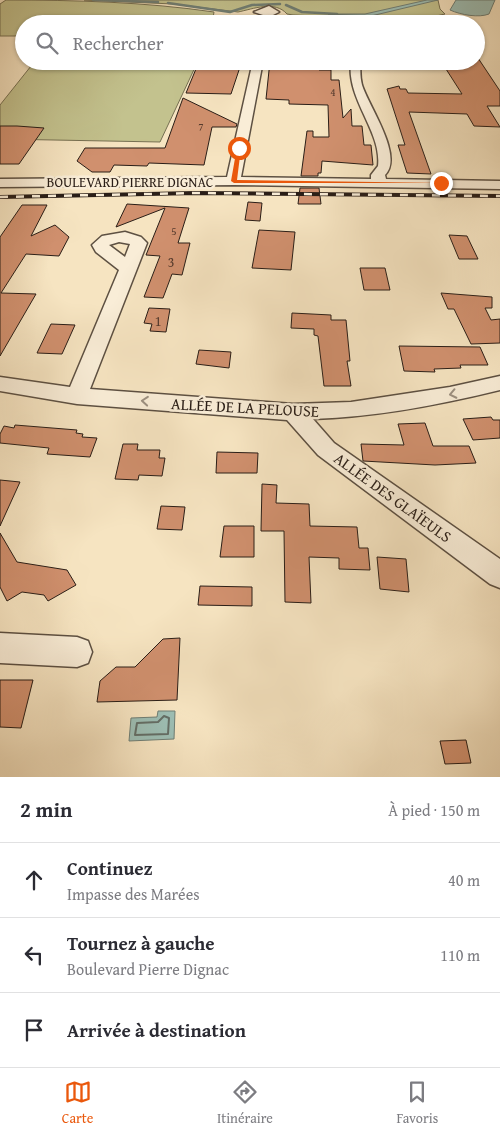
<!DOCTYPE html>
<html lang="fr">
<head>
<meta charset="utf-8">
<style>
	:root { --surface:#fff; --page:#f7f7f7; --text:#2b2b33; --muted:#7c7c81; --line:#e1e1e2; --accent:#ea580c }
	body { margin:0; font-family:"Gentium Book Plus",serif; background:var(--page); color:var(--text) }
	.stop { position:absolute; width:15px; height:15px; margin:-11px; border:4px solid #ea580c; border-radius:50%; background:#fff }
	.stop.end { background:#ea580c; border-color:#fff; box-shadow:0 1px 5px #0008 }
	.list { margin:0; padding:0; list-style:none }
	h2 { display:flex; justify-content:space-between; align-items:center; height:65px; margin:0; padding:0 20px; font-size:21px }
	h2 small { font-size:16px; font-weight:400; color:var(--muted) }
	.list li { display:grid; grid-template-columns:32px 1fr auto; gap:15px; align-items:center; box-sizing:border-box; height:75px; padding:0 20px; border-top:1px solid var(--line) }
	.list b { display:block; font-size:19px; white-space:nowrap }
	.list p { margin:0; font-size:16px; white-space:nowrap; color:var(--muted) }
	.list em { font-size:16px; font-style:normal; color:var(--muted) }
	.icon { flex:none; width:28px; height:28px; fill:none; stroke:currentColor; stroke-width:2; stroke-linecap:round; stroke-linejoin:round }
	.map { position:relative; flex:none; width:500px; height:777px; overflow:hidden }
	.search { position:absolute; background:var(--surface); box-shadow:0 1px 4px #0004; left:15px; right:15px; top:15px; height:55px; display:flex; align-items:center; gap:12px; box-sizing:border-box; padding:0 18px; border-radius:28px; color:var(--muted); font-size:19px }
	.sheet { height:290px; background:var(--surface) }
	nav { display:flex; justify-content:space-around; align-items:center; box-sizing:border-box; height:70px; border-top:1px solid var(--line); background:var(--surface); font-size:14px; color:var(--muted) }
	nav a { display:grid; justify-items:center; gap:2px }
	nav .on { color:var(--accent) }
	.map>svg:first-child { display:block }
	.green { fill:#c3c28e; stroke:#767052 }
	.water { fill:#9dbeb4; stroke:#6f7e75 }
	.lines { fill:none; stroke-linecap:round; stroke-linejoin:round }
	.shore { stroke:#646e66; stroke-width:2 }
	.stream { stroke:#6f7e75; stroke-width:2.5 }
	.building { fill:#d0906e; stroke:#2a1e17 }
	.street-casing { stroke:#5d5042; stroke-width:3 }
	.street { fill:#f9edd7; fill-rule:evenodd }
	.rail-casing { stroke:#2a1e17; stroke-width:4 }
	.rail { stroke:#f9edd7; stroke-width:2.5; stroke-dasharray:8; stroke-linecap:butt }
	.oneway { stroke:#9c9081 }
	.route { fill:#ea580c }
	.labels { text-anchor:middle; stroke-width:5; stroke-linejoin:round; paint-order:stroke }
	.far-number-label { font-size:11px; fill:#543a2d }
	.far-street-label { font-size:14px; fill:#2a1e17; stroke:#f9edd7 }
	.number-label { font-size:14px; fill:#543a2d }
	.street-label { font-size:16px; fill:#2a1e17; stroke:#f9edd7 }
</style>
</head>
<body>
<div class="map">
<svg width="500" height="777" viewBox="0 0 500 777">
	<rect width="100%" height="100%" fill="#f6e4c1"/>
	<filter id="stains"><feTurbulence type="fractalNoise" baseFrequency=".004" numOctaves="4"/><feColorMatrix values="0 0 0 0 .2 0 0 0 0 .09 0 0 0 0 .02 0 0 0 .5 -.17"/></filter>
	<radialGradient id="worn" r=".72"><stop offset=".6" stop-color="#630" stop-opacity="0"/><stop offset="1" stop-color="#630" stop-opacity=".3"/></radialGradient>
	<!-- green -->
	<path class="green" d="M6,0C75,0 145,2 214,12L212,24H24V36H0V4Z
		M84,0H438L440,9L445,14L423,19L407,20L293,15L287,14C275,0 253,9 238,12L173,4Z
		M35,61H198L160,142L0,139V105Z"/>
	<!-- water -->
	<path class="water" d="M427,0H438L371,16L328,14H365Z
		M456,0H495L489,14C479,18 461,15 450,10Z
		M158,711H175L174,739L129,741L131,718L157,717Z"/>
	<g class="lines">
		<!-- shore -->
		<path class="shore" d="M164,716L169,718L168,734L135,735L137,723L158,722Z"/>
		<!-- stream -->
		<path class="stream" d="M93,0L158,2
			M168,3L230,12L252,5L280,4
			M286,5L302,12L337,14"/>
	</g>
	<!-- building -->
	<path class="building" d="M476,55L500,91V106H487L500,127L474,126L467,114L409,112L431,174L407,173L398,145H405L387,89L399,86L400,89H406L408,93L462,94L446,69H456L453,62L476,61Z
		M201,61H242L231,94L186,93L198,64H201Z
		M270,61H287L286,65H312L319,66V70H331V80H339L343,118L351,109L352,126H362L364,145H371L373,165L322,161L321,173H318V176H301L307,131H313V137H329L328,105L289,104V100L266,99Z
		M183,98L237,124L236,127H212L204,165L149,163L147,166L114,165L110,172H92L77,161L85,148H165Z
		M0,126H17L44,128L19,164H0Z
		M300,188H319L321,204H298Z
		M248,202L262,203L260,221L245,220Z
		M127,204L189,208L178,243H190L182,275L172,274L163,298L144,297L160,256L146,255L165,208L116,227Z
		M22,205H47L31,236L55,225L69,237L59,256L26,254L1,293L36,294L0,356V237Z
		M259,230L295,232L291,270L252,268Z
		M449,235L467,236L478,259H459Z
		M360,268H385L390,290H364Z
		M441,293L492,297V308H485L491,320L500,319V343L471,344L454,309H448Z
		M149,308L170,309L166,332L150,331L152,324L144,323Z
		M292,313L331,315V320H346L350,361H347L351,386H324L318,336L314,335V329L291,328Z
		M51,324L75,325L62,354L37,353Z
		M399,346L480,347L488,365H460L461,368L434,369L435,372L404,371Z
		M199,350L231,352L229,368L196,364Z
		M491,417L493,420H500V438L473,440L463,419Z
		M425,423L433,446H469L476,463L435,465L363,461L361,444L404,445L398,424Z
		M15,425L77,430L76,433L83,434L82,437L97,438L90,457L47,454L49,448L0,443V434L4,426L14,428Z
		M123,444H138L137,450H160L159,458H165L162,476L139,475L138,480L115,479Z
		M217,452L258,453L257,473H216Z
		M0,480L20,482L0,526Z
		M262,484L277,485L276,503L309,504L310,526L357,527L359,548H368L370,570L339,569V558L309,557L311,603L285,602L284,531H261Z
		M161,506L185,507L182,530L157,529Z
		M224,526H254V557H220Z
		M0,533L17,562L67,570L76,585L48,601L44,595L22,592L7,601L0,587Z
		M377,557L406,559L409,592L380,589Z
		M200,586L252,587V606L198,605Z
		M180,638L177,700L97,702L100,681L116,667H135L163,639Z
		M0,680H33L21,728L0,727Z
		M466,740L471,763L445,764L440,741Z"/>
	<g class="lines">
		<defs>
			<path id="street" d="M269,6L279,12L269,17L254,12Z
				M253,61H263L241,177L371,179V175L378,166C382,131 346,100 351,61H361C360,69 360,77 362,85C369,107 404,156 385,175L386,179L500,181V189L234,185L0,187V179L227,177Z
				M125,232L141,237L147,243L90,389L293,404L351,402L450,387L500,376V390C439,405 376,417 313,419L334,443L500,559V588L490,584L318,455L287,420L77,404L0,391V377L70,387L119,270L96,252L92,245L102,236ZM119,242L130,244L125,257L109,245Z
				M0,633L77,637L88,641L92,652L88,663L77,667L0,663Z"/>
		</defs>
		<!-- street casing -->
		<use href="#street" class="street-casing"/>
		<!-- street -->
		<use href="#street" class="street"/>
		<defs>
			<path id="rail" d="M0,197L196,193L500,196"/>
		</defs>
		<!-- rail casing -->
		<use href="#rail" class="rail-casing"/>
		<!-- rail -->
		<use href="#rail" class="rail"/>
	</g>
	<!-- one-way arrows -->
	<defs><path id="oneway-chevron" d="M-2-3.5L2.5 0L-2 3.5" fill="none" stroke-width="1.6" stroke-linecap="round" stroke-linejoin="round" transform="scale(1.25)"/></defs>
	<g class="oneway">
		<use href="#oneway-chevron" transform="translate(453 394) rotate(168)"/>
		<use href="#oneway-chevron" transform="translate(145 401) rotate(-175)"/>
	</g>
	<!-- route -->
	<path class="route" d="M237,147L241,148L237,180L444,183H234L231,181Z"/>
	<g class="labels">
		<!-- far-number labels -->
		<g class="far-number-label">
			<text x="333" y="96">4</text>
			<text x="201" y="130">7</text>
			<text x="174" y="235">5</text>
		</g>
		<!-- far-street labels -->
		<g class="far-street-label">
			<text x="130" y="187">BOULEVARD PIERRE DIGNAC</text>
		</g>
		<!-- number labels -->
		<g class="number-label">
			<text x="171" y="267">3</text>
			<text x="158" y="326">1</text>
		</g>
		<!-- street labels -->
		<g class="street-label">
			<text transform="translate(245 407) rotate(3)" y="6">ALLÉE DE LA PELOUSE</text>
			<text transform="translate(393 497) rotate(36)" y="6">ALLÉE DES GLAÏEULS</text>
		</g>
	</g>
	<rect width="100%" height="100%" filter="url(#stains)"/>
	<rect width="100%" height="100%" fill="url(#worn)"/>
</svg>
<div class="stop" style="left:239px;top:148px"></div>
<div class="stop end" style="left:441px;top:183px"></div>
<div class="search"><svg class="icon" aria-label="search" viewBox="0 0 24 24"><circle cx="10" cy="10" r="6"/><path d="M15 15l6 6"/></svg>Rechercher</div>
</div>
<section class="sheet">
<h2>2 min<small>À pied · 150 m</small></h2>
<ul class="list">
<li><svg class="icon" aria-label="ahead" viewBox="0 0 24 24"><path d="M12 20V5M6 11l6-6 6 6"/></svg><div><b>Continuez</b><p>Impasse des Marées</p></div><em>40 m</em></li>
<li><svg class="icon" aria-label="left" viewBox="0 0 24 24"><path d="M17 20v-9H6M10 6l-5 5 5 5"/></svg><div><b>Tournez à gauche</b><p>Boulevard Pierre Dignac</p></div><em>110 m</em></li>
<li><svg class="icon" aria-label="arrive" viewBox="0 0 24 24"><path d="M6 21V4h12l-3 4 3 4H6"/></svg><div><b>Arrivée à destination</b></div></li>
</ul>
</section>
<nav>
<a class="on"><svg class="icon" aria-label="map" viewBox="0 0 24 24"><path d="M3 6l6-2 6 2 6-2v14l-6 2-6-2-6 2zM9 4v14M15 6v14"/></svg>Carte</a>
<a><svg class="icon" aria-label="directions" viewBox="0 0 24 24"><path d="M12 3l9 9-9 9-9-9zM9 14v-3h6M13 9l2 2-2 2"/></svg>Itinéraire</a>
<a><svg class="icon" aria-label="saved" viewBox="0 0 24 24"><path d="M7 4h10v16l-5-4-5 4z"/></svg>Favoris</a>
</nav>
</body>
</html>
